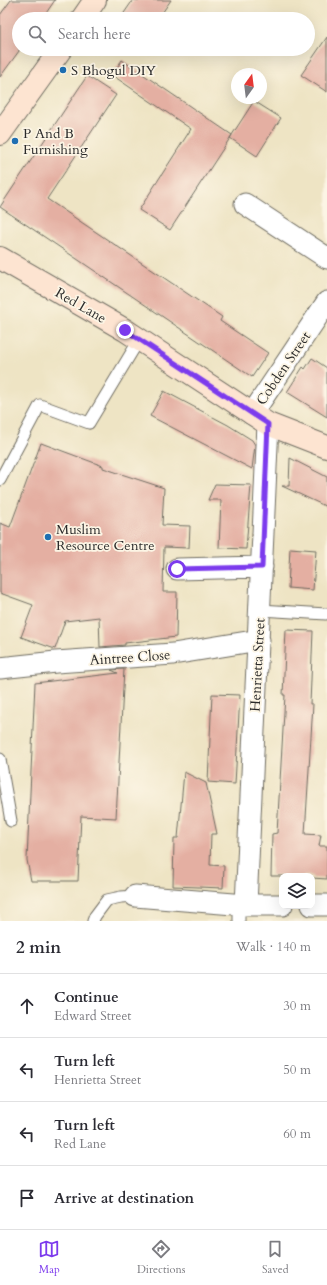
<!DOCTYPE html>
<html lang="en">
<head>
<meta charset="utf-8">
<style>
	:root { --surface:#fff; --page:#f7f7f7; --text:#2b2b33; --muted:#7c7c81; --line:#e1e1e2; --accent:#7c3aed }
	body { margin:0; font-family:Cardo,serif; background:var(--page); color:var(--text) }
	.controls { position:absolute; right:12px; bottom:12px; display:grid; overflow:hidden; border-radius:8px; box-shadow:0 4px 16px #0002 }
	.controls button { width:36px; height:36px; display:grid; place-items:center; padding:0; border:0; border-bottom:1px solid var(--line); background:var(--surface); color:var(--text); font:20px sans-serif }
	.compass { position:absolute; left:231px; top:68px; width:36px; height:36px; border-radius:50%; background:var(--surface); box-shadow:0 4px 16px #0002; rotate:14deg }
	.stop { position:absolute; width:12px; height:12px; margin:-9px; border:3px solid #7c3aed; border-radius:50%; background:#fff }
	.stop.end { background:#7c3aed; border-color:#fff; box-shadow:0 1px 4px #0008 }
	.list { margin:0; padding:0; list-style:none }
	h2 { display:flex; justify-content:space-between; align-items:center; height:52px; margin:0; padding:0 16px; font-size:17px }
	h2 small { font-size:13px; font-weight:400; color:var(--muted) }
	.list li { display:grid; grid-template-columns:26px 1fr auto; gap:12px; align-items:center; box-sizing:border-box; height:64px; padding:0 16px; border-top:1px solid var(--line) }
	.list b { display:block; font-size:15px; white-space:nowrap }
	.list p { margin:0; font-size:13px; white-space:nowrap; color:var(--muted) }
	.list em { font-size:13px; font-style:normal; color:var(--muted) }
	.icon { flex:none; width:22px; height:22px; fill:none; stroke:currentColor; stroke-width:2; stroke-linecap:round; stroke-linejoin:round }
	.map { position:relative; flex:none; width:327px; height:921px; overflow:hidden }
	.search { position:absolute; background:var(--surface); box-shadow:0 4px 16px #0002; left:12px; right:12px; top:12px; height:44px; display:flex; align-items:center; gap:10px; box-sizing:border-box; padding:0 14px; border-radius:22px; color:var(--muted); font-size:15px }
	.sheet { height:308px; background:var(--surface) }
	nav { display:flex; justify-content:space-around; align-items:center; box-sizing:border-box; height:56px; border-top:1px solid var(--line); background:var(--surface); font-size:11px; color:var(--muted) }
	nav a { display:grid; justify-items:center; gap:2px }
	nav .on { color:var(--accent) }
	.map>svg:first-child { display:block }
	.building { fill:#e4afa2 }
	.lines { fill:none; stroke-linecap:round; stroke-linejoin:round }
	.lane-casing { stroke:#6f6c61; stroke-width:13 }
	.street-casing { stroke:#6f6c61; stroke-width:23 }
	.secondary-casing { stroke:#6f6c61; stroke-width:24 }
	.lane { stroke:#fff; stroke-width:11 }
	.street { stroke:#fff; stroke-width:21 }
	.secondary { stroke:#fde4d1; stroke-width:22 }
	.route { stroke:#7c3aed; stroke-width:5 }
	.poi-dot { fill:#1f6fb2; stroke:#fcf5e5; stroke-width:1.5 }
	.labels { text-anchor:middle; stroke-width:3.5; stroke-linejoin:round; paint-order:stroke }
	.poi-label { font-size:14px; fill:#2b2b2b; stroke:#fcf5e5; text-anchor:start }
	.street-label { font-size:14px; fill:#2b2b2b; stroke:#fcf5e5 }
</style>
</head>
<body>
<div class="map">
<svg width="327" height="921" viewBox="0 0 327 921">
	<rect width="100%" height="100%" fill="#fcf5e5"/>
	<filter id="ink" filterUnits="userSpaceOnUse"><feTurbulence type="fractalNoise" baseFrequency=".025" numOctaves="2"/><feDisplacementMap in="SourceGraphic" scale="8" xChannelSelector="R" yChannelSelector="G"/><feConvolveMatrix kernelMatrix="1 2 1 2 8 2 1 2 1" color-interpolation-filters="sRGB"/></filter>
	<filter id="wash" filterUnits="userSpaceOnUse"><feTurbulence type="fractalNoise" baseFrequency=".012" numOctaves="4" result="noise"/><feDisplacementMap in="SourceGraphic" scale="16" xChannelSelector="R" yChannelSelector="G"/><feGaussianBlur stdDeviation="0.9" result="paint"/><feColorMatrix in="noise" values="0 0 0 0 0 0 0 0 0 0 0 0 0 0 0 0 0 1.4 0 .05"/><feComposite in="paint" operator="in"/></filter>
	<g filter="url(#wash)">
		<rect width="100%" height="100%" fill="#eee4c4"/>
		<g id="blocks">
			<!-- building -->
			<path class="building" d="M11,0H55L42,19H19V51L0,77V15Z
				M133,0H171L158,19H120Z
				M327,37V92L301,75Z
				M122,60L232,135L170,230L139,210L191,129L112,75Z
				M87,76L116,95L47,199L222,317L220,321L268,353L252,377L0,207Z
				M254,101L281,118L257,156L230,138Z
				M312,358L327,368V417L287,392L303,367L305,369Z
				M164,391L228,425L252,440L255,445L252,469L150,416Z
				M41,443L103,466V468L164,488L162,525L190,526L189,548L164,547L163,592H177L176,637L125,643V645L100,647L99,617L65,621L55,649L21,637L33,605L0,593V523L10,527Z
				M290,458L327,477V507L282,486H289Z
				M215,484L251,485L246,549L219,548L221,500H208Z
				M290,548L316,550L313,590L288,588Z
				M286,630L313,631L310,704H313L305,834L321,835L319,846H327V879L312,878V876H271L272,834L277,833L285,695H283Z
				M124,669L116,818L81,816L78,881H31L27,860L35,683L118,673L111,670Z
				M212,694L240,695L235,784L208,782Z
				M184,772L206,783L217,834H211L210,865L224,866L223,888L173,886L174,838H178Z"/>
		</g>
	</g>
	<g filter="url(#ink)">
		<use href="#blocks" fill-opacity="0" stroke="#6f6c61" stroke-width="1"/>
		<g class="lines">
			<defs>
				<path id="lane" d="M0,480L40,405L89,423L139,340
					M260,610L326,614
					M0,759L11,821
					M93,921L95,916L107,900L121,897L135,896
					M239,921V905"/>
				<path id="street" d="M245,204L327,258
					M252,414L327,302
					M177,569L262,567
					M0,668L56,662L173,654L259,640
					M135,896L246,905H282
					M246,905L268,424
					M312,905H327"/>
				<path id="secondary" d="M82,19L95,0
					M0,134L61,49
					M0,258L125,330L268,424L327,447"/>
			</defs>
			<!-- lane casing -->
			<use href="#lane" class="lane-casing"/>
			<!-- street casing -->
			<use href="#street" class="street-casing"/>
			<!-- secondary casing -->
			<use href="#secondary" class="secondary-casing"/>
			<!-- lane -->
			<use href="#lane" class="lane"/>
			<!-- street -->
			<use href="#street" class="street"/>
			<!-- secondary -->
			<use href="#secondary" class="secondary"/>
		</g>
	</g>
	<g class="lines" filter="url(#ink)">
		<!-- route -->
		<path class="route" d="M125,330L268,424L262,567L177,569"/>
	</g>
	<!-- markers -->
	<g class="poi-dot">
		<circle cx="63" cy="70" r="4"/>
		<circle cx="15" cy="141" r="4"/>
		<circle cx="48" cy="537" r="4"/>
	</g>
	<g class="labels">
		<!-- poi labels -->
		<g class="poi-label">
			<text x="71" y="75">S Bhogul DIY</text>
			<text x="23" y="138">P And B<tspan x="23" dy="16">Furnishing</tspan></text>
			<text x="56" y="534">Muslim<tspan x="56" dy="16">Resource Centre</tspan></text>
		</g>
		<!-- street labels -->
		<g class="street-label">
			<text transform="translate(81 305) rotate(30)" y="5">Red Lane</text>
			<text transform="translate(283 368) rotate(-56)" y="5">Cobden Street</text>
			<text transform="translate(130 657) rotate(-4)" y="5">Aintree Close</text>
			<text transform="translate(257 665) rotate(-87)" y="5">Henrietta Street</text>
		</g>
	</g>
</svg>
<div class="controls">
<button><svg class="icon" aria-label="layers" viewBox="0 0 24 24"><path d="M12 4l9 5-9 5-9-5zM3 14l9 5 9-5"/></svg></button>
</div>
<svg class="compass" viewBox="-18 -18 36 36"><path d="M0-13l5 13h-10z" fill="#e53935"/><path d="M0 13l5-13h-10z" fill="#7c7c81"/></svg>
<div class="stop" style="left:177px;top:569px"></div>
<div class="stop end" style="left:125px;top:330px"></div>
<div class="search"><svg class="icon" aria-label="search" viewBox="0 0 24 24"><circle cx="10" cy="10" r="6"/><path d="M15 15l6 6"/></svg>Search here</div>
</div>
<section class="sheet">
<h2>2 min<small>Walk · 140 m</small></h2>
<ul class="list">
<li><svg class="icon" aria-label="ahead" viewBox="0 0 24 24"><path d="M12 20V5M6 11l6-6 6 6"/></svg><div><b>Continue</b><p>Edward Street</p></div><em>30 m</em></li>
<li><svg class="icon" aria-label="left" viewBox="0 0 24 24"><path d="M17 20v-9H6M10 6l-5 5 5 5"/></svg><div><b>Turn left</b><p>Henrietta Street</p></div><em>50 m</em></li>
<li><svg class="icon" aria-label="left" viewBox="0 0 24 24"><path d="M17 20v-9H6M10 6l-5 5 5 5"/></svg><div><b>Turn left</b><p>Red Lane</p></div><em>60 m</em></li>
<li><svg class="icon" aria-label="arrive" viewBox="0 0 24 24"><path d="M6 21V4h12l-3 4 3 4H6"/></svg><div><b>Arrive at destination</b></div></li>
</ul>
</section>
<nav>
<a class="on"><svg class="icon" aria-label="map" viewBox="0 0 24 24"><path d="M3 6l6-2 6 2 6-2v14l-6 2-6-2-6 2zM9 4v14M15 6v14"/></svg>Map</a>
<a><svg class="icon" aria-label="directions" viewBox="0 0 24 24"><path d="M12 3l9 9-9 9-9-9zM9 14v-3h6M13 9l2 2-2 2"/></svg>Directions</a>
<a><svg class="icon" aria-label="saved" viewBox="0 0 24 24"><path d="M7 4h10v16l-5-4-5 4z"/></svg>Saved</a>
</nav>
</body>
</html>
